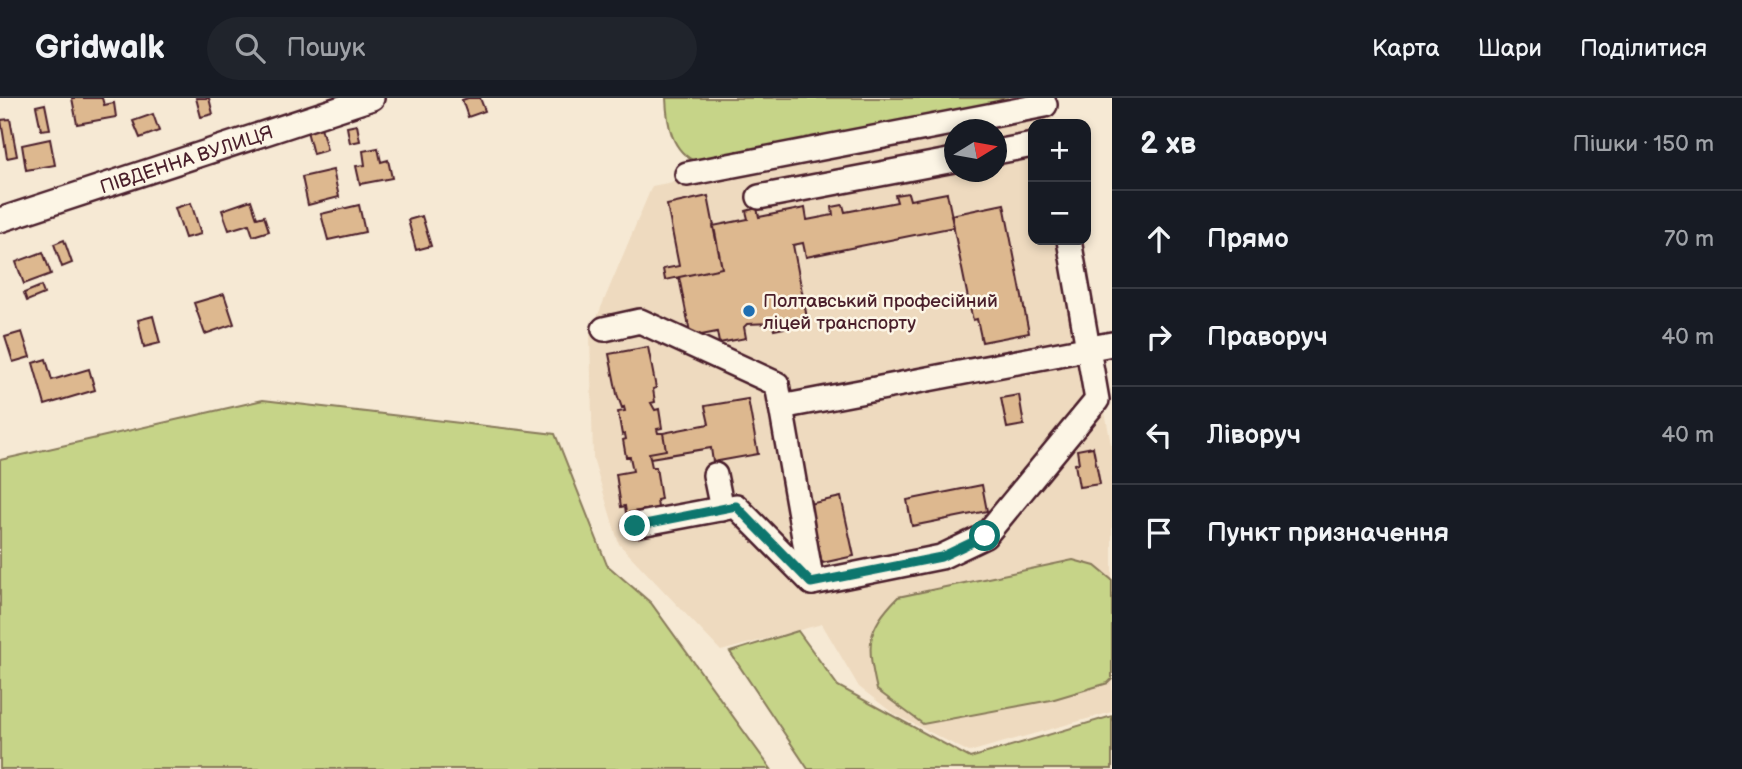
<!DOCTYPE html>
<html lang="uk">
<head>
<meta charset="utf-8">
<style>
	:root { --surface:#171b24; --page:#20242c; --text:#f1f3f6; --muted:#9ea1a6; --line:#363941 }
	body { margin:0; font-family:"Balsamiq Sans",sans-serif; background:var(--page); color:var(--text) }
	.controls { position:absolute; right:21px; top:21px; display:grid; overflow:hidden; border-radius:14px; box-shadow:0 4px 10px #0003 }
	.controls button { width:63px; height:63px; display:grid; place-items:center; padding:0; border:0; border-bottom:2px solid var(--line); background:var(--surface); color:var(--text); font:35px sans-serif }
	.compass { position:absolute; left:944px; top:21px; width:63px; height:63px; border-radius:50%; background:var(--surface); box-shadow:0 4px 10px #0003; rotate:79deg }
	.stop { position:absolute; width:21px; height:21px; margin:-16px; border:5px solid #0f766e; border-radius:50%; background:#fff }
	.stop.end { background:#0f766e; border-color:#fff; box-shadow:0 2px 7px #0008 }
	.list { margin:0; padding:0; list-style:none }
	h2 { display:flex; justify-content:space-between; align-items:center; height:91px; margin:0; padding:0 28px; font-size:30px }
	h2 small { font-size:23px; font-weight:400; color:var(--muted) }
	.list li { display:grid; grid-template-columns:46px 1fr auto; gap:21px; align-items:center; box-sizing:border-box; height:98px; padding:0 28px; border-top:2px solid var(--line) }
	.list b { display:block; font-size:26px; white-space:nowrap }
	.list em { font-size:23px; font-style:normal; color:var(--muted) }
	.icon { flex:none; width:38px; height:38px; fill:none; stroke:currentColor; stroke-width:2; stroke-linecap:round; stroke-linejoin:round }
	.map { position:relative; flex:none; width:1112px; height:671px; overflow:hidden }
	header { display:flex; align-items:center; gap:42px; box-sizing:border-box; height:98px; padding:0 35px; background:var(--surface); border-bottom:2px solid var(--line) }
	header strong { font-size:33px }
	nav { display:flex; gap:38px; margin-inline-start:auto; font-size:24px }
	.search { width:490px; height:63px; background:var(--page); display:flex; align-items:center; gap:18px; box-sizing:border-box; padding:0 24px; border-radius:38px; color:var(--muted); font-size:26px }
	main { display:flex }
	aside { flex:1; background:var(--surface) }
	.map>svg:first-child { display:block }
	.built { fill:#eedabf; fill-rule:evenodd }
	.green { fill:#c6d488; stroke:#887a5a; stroke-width:2 }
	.building { fill:#ddb88f; stroke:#4a1f2b; stroke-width:2 }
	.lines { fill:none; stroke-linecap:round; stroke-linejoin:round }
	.minor-casing { stroke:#4a1f2b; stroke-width:28 }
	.minor { stroke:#fcf5e5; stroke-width:23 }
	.route { stroke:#0f766e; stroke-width:9 }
	.poi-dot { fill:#1f6fb2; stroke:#fcf5e5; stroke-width:2.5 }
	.labels { text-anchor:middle; stroke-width:5; stroke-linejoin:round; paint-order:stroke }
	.street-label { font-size:19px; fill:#4a1f2b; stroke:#fcf5e5 }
	.poi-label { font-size:19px; fill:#4a1f2b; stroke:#fcf5e5; text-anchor:start }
</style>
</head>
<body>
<header>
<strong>Gridwalk</strong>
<div class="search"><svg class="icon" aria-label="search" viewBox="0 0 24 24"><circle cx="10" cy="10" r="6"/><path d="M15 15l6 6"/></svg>Пошук</div>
<nav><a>Карта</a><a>Шари</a><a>Поділитися</a></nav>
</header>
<main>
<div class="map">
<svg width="1112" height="671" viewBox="0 0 1112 671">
	<rect width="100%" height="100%" fill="#f6e9d4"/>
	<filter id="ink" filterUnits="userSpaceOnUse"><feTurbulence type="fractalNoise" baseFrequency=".0143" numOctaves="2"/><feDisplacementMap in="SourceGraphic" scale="14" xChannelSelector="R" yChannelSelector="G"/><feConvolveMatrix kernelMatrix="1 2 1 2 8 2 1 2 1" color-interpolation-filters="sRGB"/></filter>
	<g filter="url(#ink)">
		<!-- built -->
		<path class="built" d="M1051,11L1053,26H1033V142H1074L1112,352V614L969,654L894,616L859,589L822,526L721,553L619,446L593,360L590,236L652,88ZM954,32H996V74H954Z"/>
		<!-- green -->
		<path class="green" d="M666,0H1008L953,18L697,64C671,54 667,25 666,0Z
			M263,302L555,336L607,467L651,505L771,671H0V362Z
			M1073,462L1095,468L1112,482V581L1108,585L1051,602L923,626L877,592C867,547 865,533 898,499Z
			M798,533L838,588L970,660L1112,618V671H808L730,554Z"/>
		<!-- building -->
		<path class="building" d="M72,0H102L104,7L114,5L116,19L77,26Z
			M196,0H209L213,16L201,19Z
			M468,0H480L485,13L468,19L462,2Z
			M45,6L50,31L41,32L36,8Z
			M153,16L159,33L140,40L133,23Z
			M10,21L17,58L7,60L1,22Z
			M357,27L360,43L350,45L347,29Z
			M321,29L327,52L313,56L307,33Z
			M50,41L55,67L26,72L22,47Z
			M378,50L381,64L388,62L392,80L360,86L356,68L365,67L363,53Z
			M333,72L339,99L308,107L302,79Z
			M908,95L910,102L947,95L954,129L806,159L803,145L793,147L808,225L774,232L772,225L747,226L744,229L746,240L719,245L717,234L691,239L679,179L722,170L713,128L748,121L746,113L757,110L759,119L805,110L807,122L833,117L832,109L843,107L845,114L897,104L895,97Z
			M708,98L722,170L665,182L663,171L679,168L667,107Z
			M251,102L257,120L264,118L269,133L253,138L249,126L229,132L222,112Z
			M191,105L201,136L185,140L175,110Z
			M1004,106L1029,235L982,244L977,221L973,222L970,210L951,117Z
			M359,107L365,134L328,142L321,116Z
			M422,118L431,148L416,152L408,122Z
			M64,142L72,165L62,169L54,146Z
			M43,154L51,176L24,186L16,164Z
			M41,188L44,196L27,203L24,195Z
			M224,196L234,226L205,236L194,205Z
			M153,218L160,245L144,249L138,222Z
			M22,234L30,259L13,264L5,239Z
			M648,249L656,290L653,291L655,304L651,305L655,312L659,311L662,330L657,331L658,335H663L666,352L649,355L652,369H656L661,401L657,402L658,410L626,415L625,408L621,409L616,376L633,373L630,359H626L623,342L626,341L625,336L622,337L618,314L625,313L624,309L622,310L617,296L609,256Z
			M46,261L52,282L89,271L95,292L45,307L33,265Z
			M1019,297L1024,327L1007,330L1001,300Z
			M748,301L758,356L713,364L711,350L650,360L649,355L666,352L663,335L709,326L705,308Z
			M1093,349L1100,386L1079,389L1075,366L1079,365L1077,352Z
			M982,387L987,413L912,428L907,402Z
			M841,399L854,458L822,465L809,406Z"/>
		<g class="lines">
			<defs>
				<g id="minor">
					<path d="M996,54L1033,47"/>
					<path d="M687,76L1045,7"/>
					<path d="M759,99L954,62"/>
					<path id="s1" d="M0,122L372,0"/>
					<path d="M604,231L640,223L777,286L812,485L941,459L985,438L1097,302L1069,142"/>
					<path d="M781,309L1112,246"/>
					<path d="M715,377L722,411"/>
					<path d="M635,427L736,408L812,485"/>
				</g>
			</defs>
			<!-- minor casing -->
			<use href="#minor" class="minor-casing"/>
			<!-- minor -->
			<use href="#minor" class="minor"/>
		</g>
	</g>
	<g class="lines" filter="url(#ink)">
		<!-- route -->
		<path class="route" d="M635,428L736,408L811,485L941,459L985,438"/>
	</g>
	<!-- markers -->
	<circle class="poi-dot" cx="749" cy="213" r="7"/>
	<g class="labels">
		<!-- street labels -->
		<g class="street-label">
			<text dy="7" stroke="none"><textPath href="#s1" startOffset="196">ПІВДЕННА ВУЛИЦЯ</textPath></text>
		</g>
		<!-- poi labels -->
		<g class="poi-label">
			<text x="763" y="209">Полтавський професійний<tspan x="763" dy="22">ліцей транспорту</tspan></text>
		</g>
	</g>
</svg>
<div class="controls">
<button>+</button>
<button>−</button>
</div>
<svg class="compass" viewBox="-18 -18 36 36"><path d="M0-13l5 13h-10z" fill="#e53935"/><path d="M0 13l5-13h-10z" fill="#9ea1a6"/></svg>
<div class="stop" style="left:985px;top:438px"></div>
<div class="stop end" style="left:635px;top:428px"></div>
</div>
<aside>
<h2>2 хв<small>Пішки · 150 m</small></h2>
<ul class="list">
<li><svg class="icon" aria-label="ahead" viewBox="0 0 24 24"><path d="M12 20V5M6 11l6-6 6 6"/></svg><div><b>Прямо</b></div><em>70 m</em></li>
<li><svg class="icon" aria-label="right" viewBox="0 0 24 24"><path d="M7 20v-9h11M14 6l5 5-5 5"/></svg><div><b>Праворуч</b></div><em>40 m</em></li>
<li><svg class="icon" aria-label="left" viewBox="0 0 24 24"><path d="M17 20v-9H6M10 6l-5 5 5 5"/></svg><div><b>Ліворуч</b></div><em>40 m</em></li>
<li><svg class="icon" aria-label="arrive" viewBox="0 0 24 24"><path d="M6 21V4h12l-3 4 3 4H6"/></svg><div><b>Пункт призначення</b></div></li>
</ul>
</aside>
</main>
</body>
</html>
